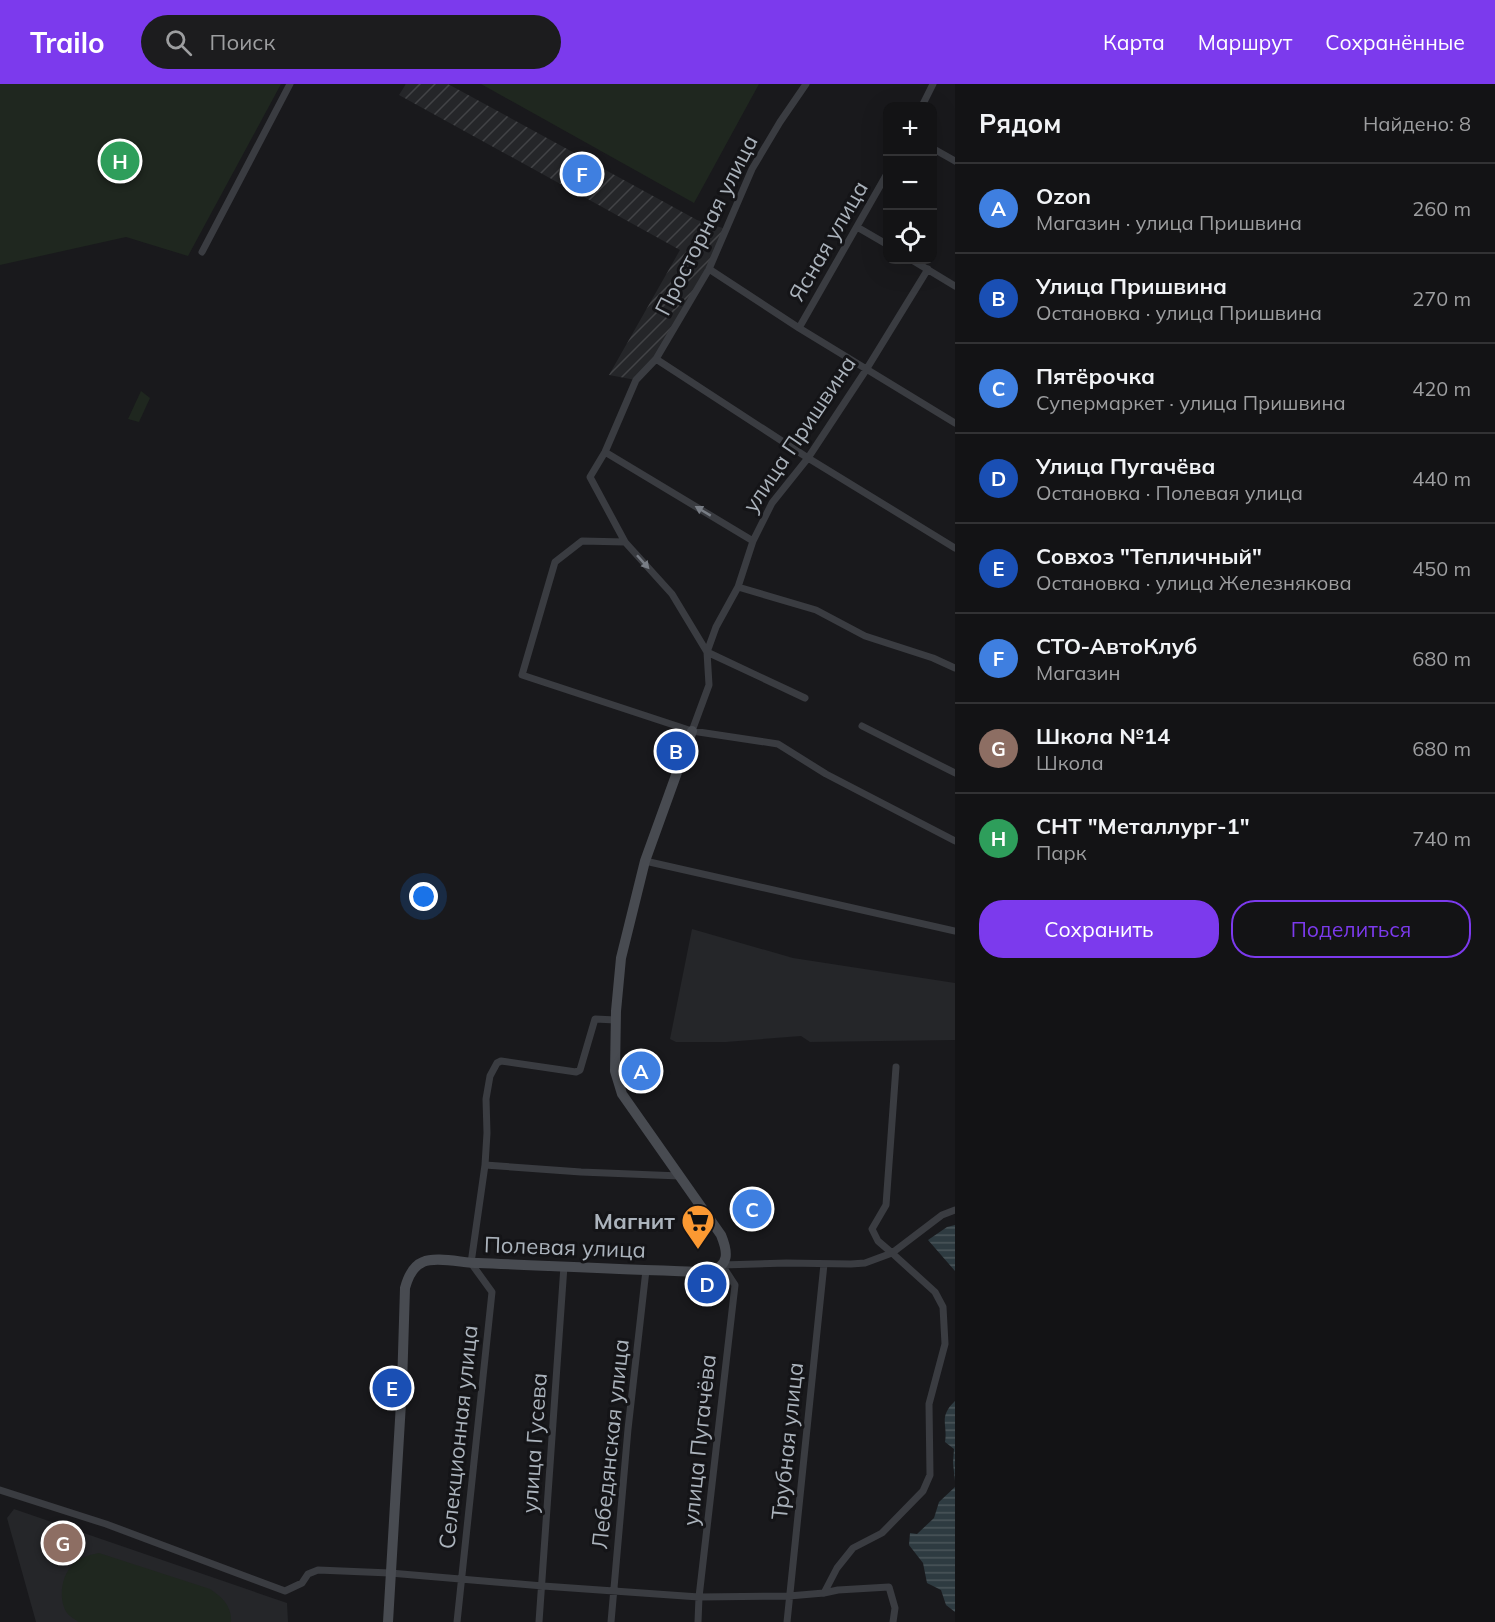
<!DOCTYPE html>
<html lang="ru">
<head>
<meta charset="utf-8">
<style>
	:root { --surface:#131315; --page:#1c1c1e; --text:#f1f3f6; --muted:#9d9ea0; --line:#323234; --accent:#7c3aed }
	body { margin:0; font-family:Mulish,sans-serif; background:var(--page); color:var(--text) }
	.controls { position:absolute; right:18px; top:18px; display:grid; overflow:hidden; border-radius:12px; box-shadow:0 6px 24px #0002 }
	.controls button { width:54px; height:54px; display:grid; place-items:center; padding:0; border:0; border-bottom:2px solid var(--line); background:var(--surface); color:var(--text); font:30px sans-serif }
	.you { position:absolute; left:424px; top:813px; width:21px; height:21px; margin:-15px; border:4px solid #fff; border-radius:50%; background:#1a73e8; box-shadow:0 0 0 9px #1a73e833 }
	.badge { display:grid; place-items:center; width:39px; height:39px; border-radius:50%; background:var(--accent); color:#fff; font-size:20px; font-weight:700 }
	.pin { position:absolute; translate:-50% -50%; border:3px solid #fff; box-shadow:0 2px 6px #0006 }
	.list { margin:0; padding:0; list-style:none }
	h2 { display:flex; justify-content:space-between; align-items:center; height:78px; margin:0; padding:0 24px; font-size:26px }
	h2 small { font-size:20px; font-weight:400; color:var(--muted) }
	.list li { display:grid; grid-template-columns:39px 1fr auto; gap:18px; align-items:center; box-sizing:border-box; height:90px; padding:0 24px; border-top:2px solid var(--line) }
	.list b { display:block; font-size:22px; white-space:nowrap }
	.list p { margin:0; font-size:20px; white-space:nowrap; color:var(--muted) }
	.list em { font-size:20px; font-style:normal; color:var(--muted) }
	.actions { display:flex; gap:12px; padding:18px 24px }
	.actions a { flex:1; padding:14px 0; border:2px solid var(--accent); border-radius:24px; text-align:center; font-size:21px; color:var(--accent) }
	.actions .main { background:var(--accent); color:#fff }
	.icon { flex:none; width:33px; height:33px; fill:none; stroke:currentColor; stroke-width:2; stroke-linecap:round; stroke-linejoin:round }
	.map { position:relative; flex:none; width:955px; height:1538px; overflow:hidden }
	header { display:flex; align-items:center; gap:36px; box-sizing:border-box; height:84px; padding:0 30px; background:var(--accent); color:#fff }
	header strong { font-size:28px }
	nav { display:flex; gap:33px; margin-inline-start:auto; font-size:21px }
	.search { width:420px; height:54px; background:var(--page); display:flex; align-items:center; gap:15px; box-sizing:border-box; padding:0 21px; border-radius:33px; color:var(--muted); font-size:22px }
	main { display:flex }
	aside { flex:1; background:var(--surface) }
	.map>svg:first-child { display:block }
	.built { fill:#252629 }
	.industrial { fill:url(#industrial-furrows) }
	.green { fill:#1f271f }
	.water { fill:url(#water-rules) }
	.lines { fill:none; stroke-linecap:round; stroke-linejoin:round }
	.street { stroke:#3a3c41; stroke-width:7 }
	.secondary { stroke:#484b51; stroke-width:10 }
	.oneway { fill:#787d85 }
	.labels { text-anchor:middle; stroke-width:6; stroke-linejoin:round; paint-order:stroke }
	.street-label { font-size:22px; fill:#abb3bc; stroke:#141417 }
	.poi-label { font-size:22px; font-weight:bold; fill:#abb3bc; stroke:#141417; text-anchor:end }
</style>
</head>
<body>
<header>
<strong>Trailo</strong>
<div class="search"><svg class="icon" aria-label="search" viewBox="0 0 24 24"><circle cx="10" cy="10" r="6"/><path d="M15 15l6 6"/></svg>Поиск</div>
<nav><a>Карта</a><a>Маршрут</a><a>Сохранённые</a></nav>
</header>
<main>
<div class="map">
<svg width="955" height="1538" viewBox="0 0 955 1538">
	<defs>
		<pattern id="industrial-furrows" width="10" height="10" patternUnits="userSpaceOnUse" patternTransform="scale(1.5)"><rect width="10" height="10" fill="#252629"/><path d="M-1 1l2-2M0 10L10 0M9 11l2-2" fill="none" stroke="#424346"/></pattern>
		<pattern id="water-rules" width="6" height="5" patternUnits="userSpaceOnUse" patternTransform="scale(1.5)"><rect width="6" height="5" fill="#2e3b41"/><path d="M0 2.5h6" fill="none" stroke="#4a555a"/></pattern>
	</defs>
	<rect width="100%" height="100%" fill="#19191c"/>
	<!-- built -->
	<path class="built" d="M692,845L793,874L955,899V956L810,958L801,952L726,958H676L670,955Z
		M14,1425L287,1519L288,1538H36L7,1434Z"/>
	<!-- industrial -->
	<path class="industrial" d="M406,0H448L697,136L726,145L709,185L656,275L636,296L609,291L680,166L399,11Z"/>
	<!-- green -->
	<path class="green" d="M0,0H281L188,172L126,153L0,181Z
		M481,0H759L694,119Z
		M141,307L150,314L139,338L128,335Z
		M99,1469L210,1505C222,1513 232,1522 231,1538H79C76,1536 70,1533 67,1529C58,1516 61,1492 73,1480C80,1473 90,1471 99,1469Z"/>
	<!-- water -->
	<path class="water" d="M955,1141V1187L928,1156L947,1143Z
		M955,1317V1397L953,1379L954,1365L945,1358C948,1340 938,1333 955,1317Z
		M955,1403V1528L946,1521L941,1506L927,1499L923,1479L909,1461L910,1449L917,1450L934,1434L939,1418Z"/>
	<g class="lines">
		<!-- street -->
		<path class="street" d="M922,22L933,0
			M932,64L955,77
			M857,143L888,161
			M202,168L290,0
			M912,176L955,202
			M709,185L799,244L955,339
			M799,244L888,88
			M656,275L808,374L955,464
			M605,368L753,457
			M625,458L582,457L555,478L522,591L692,647L778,660L826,690L955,757
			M738,503L816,526L865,552L933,574L955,584
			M805,614L707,568L672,510L625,458L590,393L605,368L636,296L656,275L709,185L752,85L780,38L806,0
			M862,642L955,689
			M692,647L709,601L707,568L716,543L738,503L753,457L772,419L808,374L866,286L928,185
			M645,777L955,847
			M485,1081L581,1088L680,1092
			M0,1406L106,1440L285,1507L302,1499L308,1490L318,1486L390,1489L543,1502L699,1513L789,1512L824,1509L838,1506L889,1503L895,1524L893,1538
			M824,1509L837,1484L853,1464L882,1449L923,1407L930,1391L929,1320L945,1260L943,1223L935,1208L892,1169L942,1131L955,1126
			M457,1538L492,1208L471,1179L485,1081L487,1049L486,1015L490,992L497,979L501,977L576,988L580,986L595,935L616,936
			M539,1538L564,1182
			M611,1538L628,1345L646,1186
			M698,1538L699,1513L735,1201L722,1181L786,1179L851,1180L865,1179L892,1169L878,1157L872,1145L886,1121L896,983
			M787,1538L824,1180"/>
		<!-- secondary -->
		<path class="secondary" d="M388,1538L402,1302L405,1204C408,1193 413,1182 423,1178C436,1172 463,1179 478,1179C555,1182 632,1186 709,1188C730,1182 728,1168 721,1151L622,1010L615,987L616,927L621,874L645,777L692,647"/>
	</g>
	<!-- one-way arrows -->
	<defs><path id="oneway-solid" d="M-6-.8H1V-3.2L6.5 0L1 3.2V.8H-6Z" transform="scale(1.5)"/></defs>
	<g class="oneway">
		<use href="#oneway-solid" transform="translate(703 427) rotate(-149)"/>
		<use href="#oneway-solid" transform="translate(643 478) rotate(48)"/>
	</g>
	<!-- icons -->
	<defs>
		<symbol id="supermarket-pin" viewBox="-11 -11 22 30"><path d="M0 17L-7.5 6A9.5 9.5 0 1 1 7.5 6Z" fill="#fb9932" stroke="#141417"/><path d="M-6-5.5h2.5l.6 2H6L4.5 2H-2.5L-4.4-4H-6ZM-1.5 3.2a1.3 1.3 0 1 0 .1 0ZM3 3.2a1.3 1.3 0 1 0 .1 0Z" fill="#111"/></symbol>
	</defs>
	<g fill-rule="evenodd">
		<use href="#supermarket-pin" x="679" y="1118" width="38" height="52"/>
	</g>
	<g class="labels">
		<!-- street labels -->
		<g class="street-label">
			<text transform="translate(706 141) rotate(-63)" y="8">Просторная улица</text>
			<text transform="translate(828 157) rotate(-60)" y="8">Ясная улица</text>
			<text transform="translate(799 350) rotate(-56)" y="8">улица Пришвина</text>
			<text transform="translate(565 1163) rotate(2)" y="8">Полевая улица</text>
			<text transform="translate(458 1353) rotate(-84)" y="8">Селекционная улица</text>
			<text transform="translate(699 1356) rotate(-84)" y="8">улица Пугачёва</text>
			<text transform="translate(787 1357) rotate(-84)" y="8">Трубная улица</text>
			<text transform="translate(534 1359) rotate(-86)" y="8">улица Гусева</text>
			<text transform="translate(610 1360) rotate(-84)" y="8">Лебедянская улица</text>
		</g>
		<!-- poi labels -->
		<g class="poi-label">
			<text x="675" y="1145">Магнит</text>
		</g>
	</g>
</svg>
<div class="controls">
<button>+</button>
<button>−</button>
<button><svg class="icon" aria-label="locate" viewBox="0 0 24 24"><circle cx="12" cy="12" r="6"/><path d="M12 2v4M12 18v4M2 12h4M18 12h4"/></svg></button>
</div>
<div class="you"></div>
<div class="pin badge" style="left:641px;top:987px;background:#3f7fe0">A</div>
<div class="pin badge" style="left:676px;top:667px;background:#1a4fb4">B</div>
<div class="pin badge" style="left:752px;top:1125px;background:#3f7fe0">C</div>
<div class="pin badge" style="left:707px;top:1200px;background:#1a4fb4">D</div>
<div class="pin badge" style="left:392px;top:1304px;background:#1a4fb4">E</div>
<div class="pin badge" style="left:582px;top:90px;background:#3f7fe0">F</div>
<div class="pin badge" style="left:63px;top:1459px;background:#8d6e63">G</div>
<div class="pin badge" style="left:120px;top:77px;background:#2e9e5b">H</div>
</div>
<aside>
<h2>Рядом<small>Найдено: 8</small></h2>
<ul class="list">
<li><span class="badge" style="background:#3f7fe0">A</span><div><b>Ozon</b><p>Магазин · улица Пришвина</p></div><em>260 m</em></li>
<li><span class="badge" style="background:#1a4fb4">B</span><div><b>Улица Пришвина</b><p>Остановка · улица Пришвина</p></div><em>270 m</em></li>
<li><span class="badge" style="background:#3f7fe0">C</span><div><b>Пятёрочка</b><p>Супермаркет · улица Пришвина</p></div><em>420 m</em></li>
<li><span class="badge" style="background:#1a4fb4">D</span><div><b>Улица Пугачёва</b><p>Остановка · Полевая улица</p></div><em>440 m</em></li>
<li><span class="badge" style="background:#1a4fb4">E</span><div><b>Совхоз &quot;Тепличный&quot;</b><p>Остановка · улица Железнякова</p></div><em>450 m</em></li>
<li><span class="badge" style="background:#3f7fe0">F</span><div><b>СТО-АвтоКлуб</b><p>Магазин</p></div><em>680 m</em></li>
<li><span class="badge" style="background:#8d6e63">G</span><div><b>Школа №14</b><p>Школа</p></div><em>680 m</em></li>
<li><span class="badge" style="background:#2e9e5b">H</span><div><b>СНТ &quot;Металлург-1&quot;</b><p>Парк</p></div><em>740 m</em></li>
</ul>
<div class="actions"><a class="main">Сохранить</a><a>Поделиться</a></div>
</aside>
</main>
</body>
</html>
